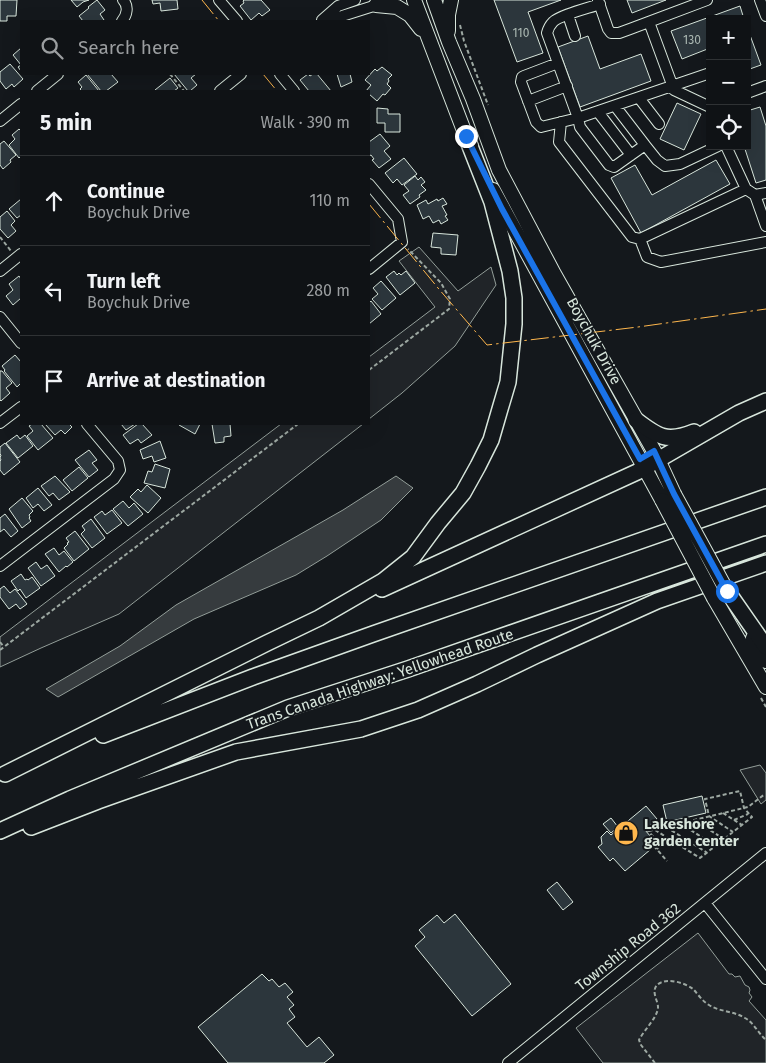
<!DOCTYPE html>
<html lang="en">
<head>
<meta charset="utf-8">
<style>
	:root { --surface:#0f1215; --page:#1d2022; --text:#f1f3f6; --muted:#9b9ea0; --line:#2f3234 }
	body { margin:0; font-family:"Fira Sans",sans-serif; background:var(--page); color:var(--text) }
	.controls { position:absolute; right:15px; top:15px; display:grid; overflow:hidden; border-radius:0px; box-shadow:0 5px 20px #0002 }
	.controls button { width:45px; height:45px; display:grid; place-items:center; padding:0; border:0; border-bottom:1px solid var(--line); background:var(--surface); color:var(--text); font:25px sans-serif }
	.stop { position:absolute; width:15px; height:15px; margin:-11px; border:4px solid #1a73e8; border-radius:50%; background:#fff }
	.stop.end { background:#1a73e8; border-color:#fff; box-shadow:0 1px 5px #0008 }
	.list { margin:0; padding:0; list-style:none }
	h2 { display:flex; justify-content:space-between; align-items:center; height:65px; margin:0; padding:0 20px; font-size:21px }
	h2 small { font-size:16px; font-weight:400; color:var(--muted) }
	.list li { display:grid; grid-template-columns:32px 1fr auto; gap:15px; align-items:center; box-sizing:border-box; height:90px; padding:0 20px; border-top:1px solid var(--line) }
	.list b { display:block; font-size:19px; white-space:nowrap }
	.list p { margin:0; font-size:16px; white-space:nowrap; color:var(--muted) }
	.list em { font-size:16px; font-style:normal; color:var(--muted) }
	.icon { flex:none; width:28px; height:28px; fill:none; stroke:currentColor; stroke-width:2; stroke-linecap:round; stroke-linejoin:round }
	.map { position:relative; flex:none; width:766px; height:1063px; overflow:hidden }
	.search { position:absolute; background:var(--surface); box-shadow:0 5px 20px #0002; left:20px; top:20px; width:350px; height:55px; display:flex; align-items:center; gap:12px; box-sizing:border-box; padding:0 18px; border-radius:0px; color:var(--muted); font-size:19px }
	.panel { position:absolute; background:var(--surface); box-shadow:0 5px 20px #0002; left:20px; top:90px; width:350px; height:335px; border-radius:0px }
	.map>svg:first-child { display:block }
	.green { fill:#202428; stroke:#939e99 }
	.water { fill:#363b3e; stroke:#939e99 }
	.building { fill:#2c363c; stroke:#d8e6dc }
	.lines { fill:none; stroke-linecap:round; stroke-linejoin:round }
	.minor-casing { stroke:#d8e6dc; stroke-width:12 }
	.major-casing { stroke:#d8e6dc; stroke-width:16 }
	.highway-casing { stroke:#d8e6dc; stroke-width:18 }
	.path { stroke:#9da8a2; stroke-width:2; stroke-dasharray:4 2.5; stroke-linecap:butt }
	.minor { stroke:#14181c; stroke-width:10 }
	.major { stroke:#14181c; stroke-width:14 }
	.highway { stroke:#14181c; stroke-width:15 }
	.major-bridge-casing { stroke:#d8e6dc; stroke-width:16; stroke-linecap:butt }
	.major-bridge { stroke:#14181c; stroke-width:14 }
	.power { stroke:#ffb74d; stroke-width:1; stroke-dasharray:18 4 2.5 4; stroke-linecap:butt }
	.route { stroke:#1a73e8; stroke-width:6 }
	.labels { text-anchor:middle; stroke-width:4; stroke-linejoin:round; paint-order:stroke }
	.number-label { font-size:12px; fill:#adbab4 }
	.street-label { font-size:15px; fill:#d8e6dc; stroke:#14181c }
	.poi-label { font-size:15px; font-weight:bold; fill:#d8e6dc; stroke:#14181c; text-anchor:start }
</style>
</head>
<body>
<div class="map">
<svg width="766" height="1063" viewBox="0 0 766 1063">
	<rect width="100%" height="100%" fill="#14181c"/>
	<!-- green -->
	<path class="green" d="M419,247L458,291L491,267L496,285L455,346L402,393L369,419V357L435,307L399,261Z
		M281,424H363L119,614L41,648L0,667V637Z
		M760,765L766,773V800L761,804L740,770Z
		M698,933L729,974H732L735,977L740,976L745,985L749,987L750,990L749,993L752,997L749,1001L766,1020V1063H603L576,1028Z"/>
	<!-- water -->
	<path class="water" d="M396,476L413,488L381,520L327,556L296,575L194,619L58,697L46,689L120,646L176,605L343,510Z"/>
	<!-- building -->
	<path class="building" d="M0,0H17L16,16H7V21H0Z
		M71,0H89L83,2L77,7Z
		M97,0L105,10L100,14L104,20L103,21H83L79,16L89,8L88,7Z
		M152,0H177L178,9L161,11L160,3L153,4Z
		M244,0H261L270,10L262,16L259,13L251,20L240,6L244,3L243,1Z
		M494,0H561L528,12L543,53L517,62Z
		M627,0H666L632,13Z
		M740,6L744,19H710V48L682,59L671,31Z
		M747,27L761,65L747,70Z
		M588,36L600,69L641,54L651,81L580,107L558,47Z
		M21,48V71L18,67L21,65L13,55Z
		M10,64L23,79L14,87L12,84L6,89L0,81V72Z
		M382,67L392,75L388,79L389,81L387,84L391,88L385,95L383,94L377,101L369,94V91H366L371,85L365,80L375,69L377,71Z
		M87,74H111L118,82L106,91H101Z
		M174,74H196L191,78L197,85L190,91H188Z
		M308,74L310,76L313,74H317L331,91H309L300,80Z
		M337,74H350L352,82L341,87Z
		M86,75L99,91H82L80,89L82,87L78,82Z
		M170,78L178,88L174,91H156L155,90Z
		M677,103L701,114L684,150L660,139Z
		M760,107L766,126V180L756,183L744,146H747V111Z
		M377,108L388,109V114H400V132H385V123H377Z
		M19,129L21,131V156L19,158L9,145L15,139L12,135Z
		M380,134L390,146L384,151L391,159L379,168L372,160L374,159L371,155L369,156V142Z
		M4,141L16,155L10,160L11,162L3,169L0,165V144Z
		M404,158L417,174L402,185L397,179L393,183L385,173Z
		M716,160L730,184L641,233L611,178L635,165L652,195Z
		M415,176L418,180L421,177L425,182L421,185L426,190L419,195L420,197L410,204L403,195L409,191L404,185Z
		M443,198L447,204L442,206L447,215L445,216L448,220L441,224L439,220L433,223L429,216L423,219L417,205L426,200L428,204L437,199L438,201Z
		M21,199V215L17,218L9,209Z
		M7,211L15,221L11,225L16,231L8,238L0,229V217Z
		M433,233L458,235L456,255L441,254V248L431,247Z
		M394,271L397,275L399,273L401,275L406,271L415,283L400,295L386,277Z
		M19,276L21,279V298L13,305L6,296L13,290L9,284Z
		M381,281L396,298L382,310L372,299L378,294L373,288Z
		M371,301L381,314L369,324V303Z
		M15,355L21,362V383L17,387L4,371L5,370L2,366Z
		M0,371H2L12,383L6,388L10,393L1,401L0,400Z
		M32,424H41L53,438L38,450L27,436L33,431L29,426Z
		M45,424H69L72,427L65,434L61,430L55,435Z
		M121,424H135L126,430Z
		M138,424H142L152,435L141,443L138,439L130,444L123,435Z
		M180,424H202L201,425L200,424L195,434L179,425Z
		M210,424H230L231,436L224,437V442L215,443L212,424Z
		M17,435L20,439L25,435L33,446L18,458L6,443Z
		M160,441L166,458L154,462L152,456L143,459L140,450Z
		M5,443L20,462L4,475L0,470V461L1,460L0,458L1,455L0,454V447Z
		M89,450L97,460L92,463L98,470L89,477L75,460Z
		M155,464L170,469L165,488L144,483L148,471L152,472Z
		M79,467L88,478L72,491L63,480Z
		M55,476L70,492L59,500L53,493L49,496L41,486Z
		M147,485L161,498L148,513L130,497L138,489L141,492Z
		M38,488L52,505L44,511L38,504L33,508L26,498Z
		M22,498L33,511L29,515L30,517L29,518L31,521L22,528L9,509Z
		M123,501L129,508L134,503L143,514L128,526L113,509Z
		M112,510L122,523L107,534L94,517L102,511L105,515Z
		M5,514L18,531L11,537L4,529L0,532V518Z
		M91,519L105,538L92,548L81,534L85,530L82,526Z
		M75,531L89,549L74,561L64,548L68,544L67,543L69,542L66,538Z
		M54,548L59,555L64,551L73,562L67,567L66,566L59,572L45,554Z
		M36,562L41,569L47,565L55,576L41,586L28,568Z
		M21,574L25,580L27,579L28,580L32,577L40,588L26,598L20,589L18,591L11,581Z
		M4,586L10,593L15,589L27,604L20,609L16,604L9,609L0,597V589Z
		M702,796L706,813L667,822L663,805Z
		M646,806L657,819L645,830L657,844L625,871L613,858L610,861L598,847L602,844L601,837L607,831L611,835Z
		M611,818L618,827L611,833L603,824Z
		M557,882L573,902L563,910L547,890Z
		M455,914L511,984L472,1016L415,946L425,937L419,930L437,915L444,923Z
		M262,974L269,981L272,979L279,987L285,983L293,992L287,997L294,1005L289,1009L295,1017L287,1023L307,1047L319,1037L334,1055L324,1063H228L198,1027Z"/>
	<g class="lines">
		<defs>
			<path id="minor" d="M219,0L237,21
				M598,0L608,29L611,33H619L630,29L707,0
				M760,0L766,16
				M568,15L575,36
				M322,20L338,6L355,0
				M122,21C127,15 129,6 123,0
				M324,21L342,16L383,3
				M649,22L674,90L710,107
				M558,63L524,76L522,77L521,82L536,122L541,127L578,118L547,33C548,29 549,26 553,22C560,15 589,8 600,4
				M280,74L294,91
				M37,91L58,74
				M220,91L241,74
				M747,93L766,86
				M639,98L659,124
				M528,101L567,86
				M615,106L645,145L614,167L609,165L580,127L578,118L710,73
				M598,112L631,155
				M0,121L21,104
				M561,122L559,142L632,237L640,239L746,189L726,146
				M645,145L657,160L665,166L680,164L718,146
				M369,184L398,219L402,242L369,269
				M746,189L755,195L766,226
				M755,195L766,193
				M640,239L647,257L661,262L766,242
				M0,271L21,254
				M0,317L21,343
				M0,423L21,407
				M0,566L114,479L120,470L118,461L87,424
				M705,903L766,979
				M508,1063L766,853"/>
			<path id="major" d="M414,0L466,136L471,146
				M434,0L449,42L473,99L499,170L554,274L654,451L674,494
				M376,5L397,7L410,15L421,29
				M448,31V15L451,0
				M493,190L662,500
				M714,598L766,687
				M753,638L766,661"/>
			<path id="highway" d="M636,420C658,437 667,443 694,432
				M382,589L637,472L739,413L766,401
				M727,591L766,647
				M103,735L253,677L373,634L766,497
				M5,774L267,643L319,618L383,581L413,557L438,523L463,493L478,466L491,440L500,409L508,382L514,324V298L510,271L492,202L466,136
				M31,827L98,801L236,752L361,729L418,710L477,684L537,655L657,601L766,563
				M0,831L70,799L288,708L408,669L766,544"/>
		</defs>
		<!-- minor casing -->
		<use href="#minor" class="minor-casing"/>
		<!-- major casing -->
		<use href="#major" class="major-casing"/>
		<!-- highway casing -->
		<use href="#highway" class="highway-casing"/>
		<!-- path -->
		<path class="path" d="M460,25L464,41L488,105
			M170,74L184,91
			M0,237L11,251
			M369,370L449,309L450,299L441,283L408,249
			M0,642L4,647
			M0,650L298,424
			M761,698L766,707
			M723,813L742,825
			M694,820L724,839
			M734,820L748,814
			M680,823L715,846
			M666,827L706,852
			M646,829L661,845L657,849
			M655,830L700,858L752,817L744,808L740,791L705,799L709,816L733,832
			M649,831L748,807L765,794
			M654,846L667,861
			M655,1063L641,1045L639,1040C644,1030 658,1017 658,1007C658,1000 649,989 660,983C669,978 685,983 693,989C698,994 702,1001 709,1005C720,1012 734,1011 745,1018C754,1023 758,1033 766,1040"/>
		<!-- minor -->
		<use href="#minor" class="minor"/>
		<!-- major -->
		<use href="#major" class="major"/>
		<!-- highway -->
		<use href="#highway" class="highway"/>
		<defs>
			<path id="major-bridge" d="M674,494L727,591
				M662,500L714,598"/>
		</defs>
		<!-- major-bridge casing -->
		<use href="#major-bridge" class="major-bridge-casing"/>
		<!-- major-bridge -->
		<use href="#major-bridge" class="major-bridge"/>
		<!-- power -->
		<path class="power" d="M202,0L219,21
			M263,74L277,91
			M369,204L438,288L487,345L638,327L766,309"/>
	</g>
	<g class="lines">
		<!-- route -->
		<path class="route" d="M466,136L502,209L640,459L654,451L674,494L727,591"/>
	</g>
	<!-- icons -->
	<defs>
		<symbol id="shop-disc" viewBox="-11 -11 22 22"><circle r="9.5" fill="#ffb74d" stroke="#14181c"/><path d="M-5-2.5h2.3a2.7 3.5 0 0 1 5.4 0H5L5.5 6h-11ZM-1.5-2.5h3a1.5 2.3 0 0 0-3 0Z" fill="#111"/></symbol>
	</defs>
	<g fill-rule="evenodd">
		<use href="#shop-disc" x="612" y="819" width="28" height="28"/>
	</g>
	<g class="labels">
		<!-- number labels -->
		<g class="number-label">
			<text x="521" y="37">110</text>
			<text x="692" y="44">130</text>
		</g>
		<!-- street labels -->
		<g class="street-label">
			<text transform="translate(594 341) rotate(61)" y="5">Boychuk Drive</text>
			<text transform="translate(380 679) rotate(-19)" y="5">Trans Canada Highway: Yellowhead Route</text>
			<text transform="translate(628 947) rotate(-39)" y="5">Township Road 362</text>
		</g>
		<!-- poi labels -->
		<g class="poi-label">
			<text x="644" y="829">Lakeshore<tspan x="644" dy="17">garden center</tspan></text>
		</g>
	</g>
</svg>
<div class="controls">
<button>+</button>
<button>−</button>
<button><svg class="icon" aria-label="locate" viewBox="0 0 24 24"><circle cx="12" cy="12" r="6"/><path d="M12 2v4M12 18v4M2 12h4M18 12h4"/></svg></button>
</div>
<div class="stop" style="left:727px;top:591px"></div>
<div class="stop end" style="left:466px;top:136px"></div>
<div class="search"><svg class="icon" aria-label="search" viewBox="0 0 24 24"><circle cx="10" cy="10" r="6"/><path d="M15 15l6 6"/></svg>Search here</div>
<section class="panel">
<h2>5 min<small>Walk · 390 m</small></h2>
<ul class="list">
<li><svg class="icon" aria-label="ahead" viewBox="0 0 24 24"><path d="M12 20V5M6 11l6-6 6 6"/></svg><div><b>Continue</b><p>Boychuk Drive</p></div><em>110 m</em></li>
<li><svg class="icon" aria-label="left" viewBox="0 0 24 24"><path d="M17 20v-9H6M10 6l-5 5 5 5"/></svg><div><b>Turn left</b><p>Boychuk Drive</p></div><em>280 m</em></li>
<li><svg class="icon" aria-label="arrive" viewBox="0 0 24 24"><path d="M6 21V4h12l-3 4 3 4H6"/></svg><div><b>Arrive at destination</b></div></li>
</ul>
</section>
</div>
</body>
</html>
